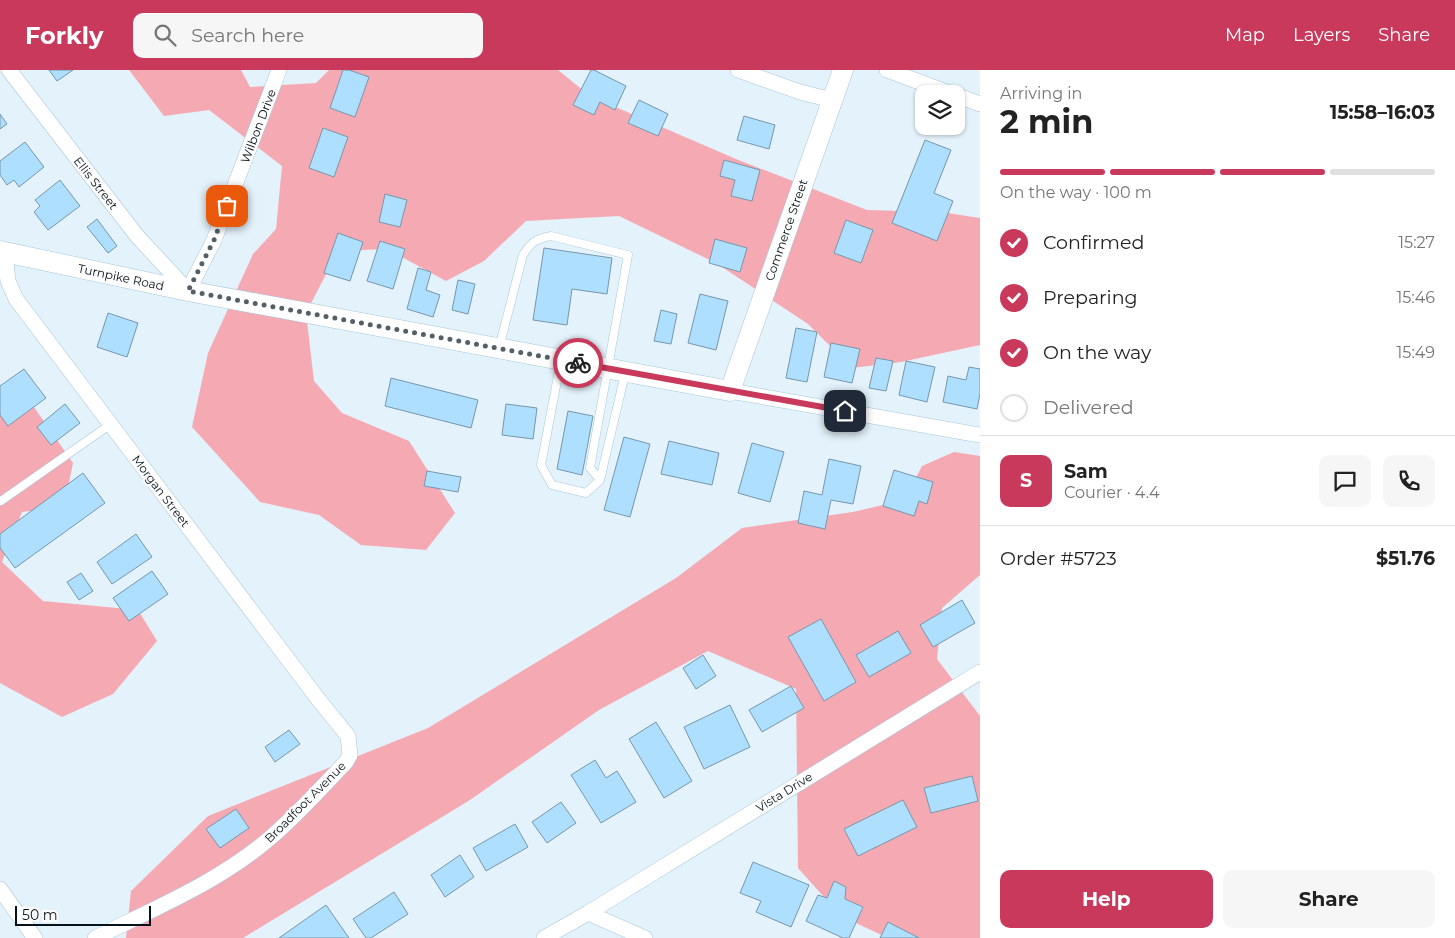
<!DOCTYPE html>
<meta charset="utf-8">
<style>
:root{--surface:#fff;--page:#f6f6f6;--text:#222;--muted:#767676;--line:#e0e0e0;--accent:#c9395b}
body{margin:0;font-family:Montserrat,sans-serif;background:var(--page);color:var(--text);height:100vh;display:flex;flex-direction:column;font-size:19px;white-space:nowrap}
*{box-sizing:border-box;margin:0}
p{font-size:16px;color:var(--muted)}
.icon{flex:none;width:28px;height:28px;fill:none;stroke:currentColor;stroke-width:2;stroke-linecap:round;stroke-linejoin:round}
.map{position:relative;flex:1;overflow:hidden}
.drawer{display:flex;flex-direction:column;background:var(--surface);width:475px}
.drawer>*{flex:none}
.tools{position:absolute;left:915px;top:15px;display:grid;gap:10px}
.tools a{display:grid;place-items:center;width:50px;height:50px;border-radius:10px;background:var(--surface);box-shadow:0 1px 4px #0004;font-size:25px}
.scale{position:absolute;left:15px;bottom:12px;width:136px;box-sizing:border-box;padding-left:5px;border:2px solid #061219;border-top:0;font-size:14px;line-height:18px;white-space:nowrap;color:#061219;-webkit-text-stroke:4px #fdfdfd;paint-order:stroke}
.pin{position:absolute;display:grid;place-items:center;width:42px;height:42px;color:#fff;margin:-21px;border-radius:10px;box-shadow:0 2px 8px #0006}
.courier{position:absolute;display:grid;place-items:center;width:50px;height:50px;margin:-25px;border:4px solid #c9395b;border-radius:50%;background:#fff;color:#222;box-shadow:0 1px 6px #0007}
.headline em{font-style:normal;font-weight:700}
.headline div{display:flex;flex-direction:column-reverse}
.headline{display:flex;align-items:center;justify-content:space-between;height:85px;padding:0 20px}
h1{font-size:32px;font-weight:700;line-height:38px}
.bar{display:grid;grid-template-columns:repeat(4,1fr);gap:8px 5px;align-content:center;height:60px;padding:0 20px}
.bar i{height:6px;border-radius:4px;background:var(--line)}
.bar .active{background:var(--accent)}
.bar p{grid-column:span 4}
.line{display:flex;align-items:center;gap:12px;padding:0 20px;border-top:1px solid var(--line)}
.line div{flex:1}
.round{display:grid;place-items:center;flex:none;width:52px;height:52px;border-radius:10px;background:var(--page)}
ol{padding:0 20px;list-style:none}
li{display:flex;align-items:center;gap:15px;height:55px}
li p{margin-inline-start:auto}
li .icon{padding:5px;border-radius:50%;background:var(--accent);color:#fff;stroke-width:4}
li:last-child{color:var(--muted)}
li i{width:28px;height:28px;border:2px solid var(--line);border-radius:50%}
.action{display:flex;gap:10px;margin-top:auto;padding:10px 20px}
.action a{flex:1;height:58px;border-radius:10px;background:var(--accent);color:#fff;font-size:20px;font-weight:700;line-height:58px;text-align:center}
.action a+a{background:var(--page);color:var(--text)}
header{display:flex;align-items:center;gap:30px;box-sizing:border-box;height:70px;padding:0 25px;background:var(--accent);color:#fff}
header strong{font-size:24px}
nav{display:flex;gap:28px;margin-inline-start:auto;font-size:18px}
.search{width:350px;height:45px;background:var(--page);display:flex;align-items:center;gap:12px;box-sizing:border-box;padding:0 18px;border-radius:10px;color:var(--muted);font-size:19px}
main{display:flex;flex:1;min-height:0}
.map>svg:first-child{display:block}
.forest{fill:#f5aab3}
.building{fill:#aedffe;stroke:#7697ab}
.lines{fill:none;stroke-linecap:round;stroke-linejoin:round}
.service-casing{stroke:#a4c6db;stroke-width:9}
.minor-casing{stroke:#a4c6db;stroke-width:16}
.tertiary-casing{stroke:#a4c6db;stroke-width:21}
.service{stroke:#fff;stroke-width:8}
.minor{stroke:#fff;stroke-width:15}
.tertiary{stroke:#fff;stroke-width:20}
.done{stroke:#546068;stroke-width:5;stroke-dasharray:0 9}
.route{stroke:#c9395b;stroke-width:6}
.labels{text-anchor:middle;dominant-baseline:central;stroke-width:4.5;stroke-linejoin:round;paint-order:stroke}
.street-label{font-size:12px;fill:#061219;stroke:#fdfdfd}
</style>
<header>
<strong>Forkly</strong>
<div class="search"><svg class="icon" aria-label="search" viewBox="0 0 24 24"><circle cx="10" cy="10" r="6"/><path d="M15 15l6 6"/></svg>Search here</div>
<nav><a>Map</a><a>Layers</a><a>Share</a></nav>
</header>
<main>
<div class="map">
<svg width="980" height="868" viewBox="0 0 980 868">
<rect width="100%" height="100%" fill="#e4f2fb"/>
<g class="forest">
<polygon points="129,0 241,0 250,17 316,13 329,0 558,0 590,26 736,89 867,140 941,142 980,148 980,275 901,292 852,298 808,254 716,193 619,146 526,151 484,191 446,211 387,179 338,181 306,243 314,311 342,343 409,371 455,443 426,480 361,475 319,445 260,432 192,357 208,283 253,184 276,159 282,96 209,40 164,46"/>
<polygon points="22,320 73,393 64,437 22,442 2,492 43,531 138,540 157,571 113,624 62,647 0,613 0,329"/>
<polygon points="954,382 980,386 980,505 942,538 937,589 980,646 980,868 888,868 841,846 798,798 796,619 708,581 599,640 470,730 243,868 126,868 131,821 208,746 428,658 676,508 742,458 853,442 904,430 922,396"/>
</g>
<g class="building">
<polygon points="49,0 73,0 57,11"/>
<polygon points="343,0 349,0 369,7 355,47 330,38"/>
<polygon points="591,0 594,0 626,16 615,40 600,32 594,45 573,35"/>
<polygon points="639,30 668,44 658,66 628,53"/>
<polygon points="0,44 7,54 0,59"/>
<polygon points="744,46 775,55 769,79 737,70"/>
<polygon points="323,58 348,67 334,107 309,98"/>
<polygon points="925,70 951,80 934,123 953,131 937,171 892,153"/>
<polygon points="25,72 44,97 19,117 14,110 7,115 0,105 0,91"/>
<polygon points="724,90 760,100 752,131 731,126 735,110 720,106"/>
<polygon points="60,110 80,136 48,160 34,142 40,136 35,130"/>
<polygon points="385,124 407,130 400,157 379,152"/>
<polygon points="97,149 117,176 108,183 87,157"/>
<polygon points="846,150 873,160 861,193 834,183"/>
<polygon points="338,163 363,172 350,211 324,203"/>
<polygon points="715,169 747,178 740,202 709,193"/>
<polygon points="380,171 405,179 393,219 367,211"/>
<polygon points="544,178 612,188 607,224 572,219 567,255 533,250"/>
<polygon points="418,198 431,202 426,220 440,225 433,247 407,239"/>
<polygon points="458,210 475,214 468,244 452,240"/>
<polygon points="700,224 728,231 716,280 688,273"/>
<polygon points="661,240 677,244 671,274 654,271"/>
<polygon points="108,243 138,253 127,287 97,277"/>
<polygon points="796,258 817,262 807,312 786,308"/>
<polygon points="831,273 860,279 852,313 824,307"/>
<polygon points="876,288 893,291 886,321 869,318"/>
<polygon points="906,291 935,297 927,332 899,325"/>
<polygon points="969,297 980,299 980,324 977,339 943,332 948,306 966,310"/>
<polygon points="24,299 46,328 8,356 0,345 0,316"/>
<polygon points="391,308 478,330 471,358 385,336"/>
<polygon points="65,334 80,353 51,375 37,357"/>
<polygon points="506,334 537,338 533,369 502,365"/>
<polygon points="568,341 593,346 582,405 557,399"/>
<polygon points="624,367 650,374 630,447 604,440"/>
<polygon points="669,371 719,383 712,415 661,404"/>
<polygon points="752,373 784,382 770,432 738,423"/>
<polygon points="829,389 861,396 853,434 831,430 825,459 798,453 804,421 822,425"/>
<polygon points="894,400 933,412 927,434 919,431 914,446 883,436"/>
<polygon points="427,401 461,407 458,422 424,416"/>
<polygon points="83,403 105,433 15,498 0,478 0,464"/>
<polygon points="136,464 152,487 112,514 97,492"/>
<polygon points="152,501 168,524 129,551 113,528"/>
<polygon points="81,503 93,521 79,530 67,512"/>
<polygon points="962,530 975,553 933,577 920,555"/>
<polygon points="821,549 856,612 824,631 788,567"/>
<polygon points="898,561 911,583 869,607 856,585"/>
<polygon points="703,585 716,606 696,619 683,598"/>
<polygon points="791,616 804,638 762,662 749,640"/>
<polygon points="730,635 750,677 704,699 684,657"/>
<polygon points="656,652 692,711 664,728 629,669"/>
<polygon points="289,660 300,674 275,692 265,677"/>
<polygon points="595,690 606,708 617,701 636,732 601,753 571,705"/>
<polygon points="972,706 978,731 931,743 924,718"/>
<polygon points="903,730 917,757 858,786 844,759"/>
<polygon points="561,732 576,753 547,773 532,752"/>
<polygon points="236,739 249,758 220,778 206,759"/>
<polygon points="515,754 528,777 486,801 473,778"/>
<polygon points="460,785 474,807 445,827 431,805"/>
<polygon points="753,792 809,815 791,857 756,842 761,831 740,823"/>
<polygon points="834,811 846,817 845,829 863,837 849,868 843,868 806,851 818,825 827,828"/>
<polygon points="394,822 408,844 371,868 366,868 353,849"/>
<polygon points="326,835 349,868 279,868"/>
<polygon points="888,852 919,868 880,868"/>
</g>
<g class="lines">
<g class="service-casing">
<g id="service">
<path d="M499 278 523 185C531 172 536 169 551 166L628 185 590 398 600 410"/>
<polyline points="561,290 541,395 552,415 586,423 600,410 625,304"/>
<polyline points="1,431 111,354"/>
</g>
</g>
<g class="minor-casing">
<g id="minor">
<polyline points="9,0 137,166 188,221 214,170 279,0"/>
<polyline points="738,0 800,22 832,30"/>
<polyline points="887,0 952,24"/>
<polyline points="956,25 980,34"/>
<path d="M5 183 8 211 16 229 318 629 348 666 350 685 346 692C321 718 297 745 270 768 219 812 155 838 95 868"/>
<polyline points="730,321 980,365"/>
<polyline points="0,819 35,868"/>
<polyline points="588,843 980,602"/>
<polyline points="544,868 588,843 645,868"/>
</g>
</g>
<g class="tertiary-casing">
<polyline id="tertiary" points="0,181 188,221 730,321 843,0"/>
</g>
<use href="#service" class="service"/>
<use href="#minor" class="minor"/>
<use href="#tertiary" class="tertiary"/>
</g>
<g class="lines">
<polyline class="done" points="227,136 214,170 188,221 578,293"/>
<polyline class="route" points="578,293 845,341"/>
</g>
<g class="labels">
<g class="street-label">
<text transform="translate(258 56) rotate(-69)">Wilbon Drive</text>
<text transform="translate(96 113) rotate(52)">Ellis Street</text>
<text transform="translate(786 160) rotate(-71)">Commerce Street</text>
<text transform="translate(121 207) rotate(12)">Turnpike Road</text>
<text transform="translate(161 421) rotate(53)">Morgan Street</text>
<text transform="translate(784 722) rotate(-32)">Vista Drive</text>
<text transform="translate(305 732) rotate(-45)">Broadfoot Avenue</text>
</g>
</g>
</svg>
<div class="tools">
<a><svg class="icon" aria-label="layers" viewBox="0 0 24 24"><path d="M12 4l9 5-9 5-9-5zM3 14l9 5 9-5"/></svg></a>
</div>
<div class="scale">50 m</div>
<div class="pin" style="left:227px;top:136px;background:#ea580c"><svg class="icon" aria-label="bag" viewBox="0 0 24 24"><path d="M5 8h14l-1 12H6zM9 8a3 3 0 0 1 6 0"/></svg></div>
<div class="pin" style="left:845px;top:341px;background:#1f2937"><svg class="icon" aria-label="home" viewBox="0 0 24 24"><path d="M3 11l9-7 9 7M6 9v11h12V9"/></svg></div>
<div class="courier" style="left:578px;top:293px"><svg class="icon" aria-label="bike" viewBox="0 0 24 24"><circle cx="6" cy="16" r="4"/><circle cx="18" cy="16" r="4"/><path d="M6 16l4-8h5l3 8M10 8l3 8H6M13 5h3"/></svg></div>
</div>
<section class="drawer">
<div class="headline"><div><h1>2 min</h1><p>Arriving in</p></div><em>15:58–16:03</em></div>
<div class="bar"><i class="active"></i><i class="active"></i><i class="active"></i><i></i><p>On the way · 100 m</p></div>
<ol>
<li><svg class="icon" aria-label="check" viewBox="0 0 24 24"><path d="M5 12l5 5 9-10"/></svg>Confirmed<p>15:27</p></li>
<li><svg class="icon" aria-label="check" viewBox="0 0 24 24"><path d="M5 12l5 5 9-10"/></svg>Preparing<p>15:46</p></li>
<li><svg class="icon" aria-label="check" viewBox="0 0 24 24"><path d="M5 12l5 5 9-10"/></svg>On the way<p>15:49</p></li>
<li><i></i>Delivered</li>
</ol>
<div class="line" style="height:90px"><b class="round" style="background:var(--accent);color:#fff">S</b><div><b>Sam</b><p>Courier · 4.4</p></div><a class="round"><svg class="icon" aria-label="chat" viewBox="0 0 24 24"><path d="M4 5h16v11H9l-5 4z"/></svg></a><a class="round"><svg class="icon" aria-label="phone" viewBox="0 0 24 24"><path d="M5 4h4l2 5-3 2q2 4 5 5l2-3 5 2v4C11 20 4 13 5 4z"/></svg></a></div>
<div class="line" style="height:65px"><div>Order #5723</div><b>$51.76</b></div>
<div class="action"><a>Help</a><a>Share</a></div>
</section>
</main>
